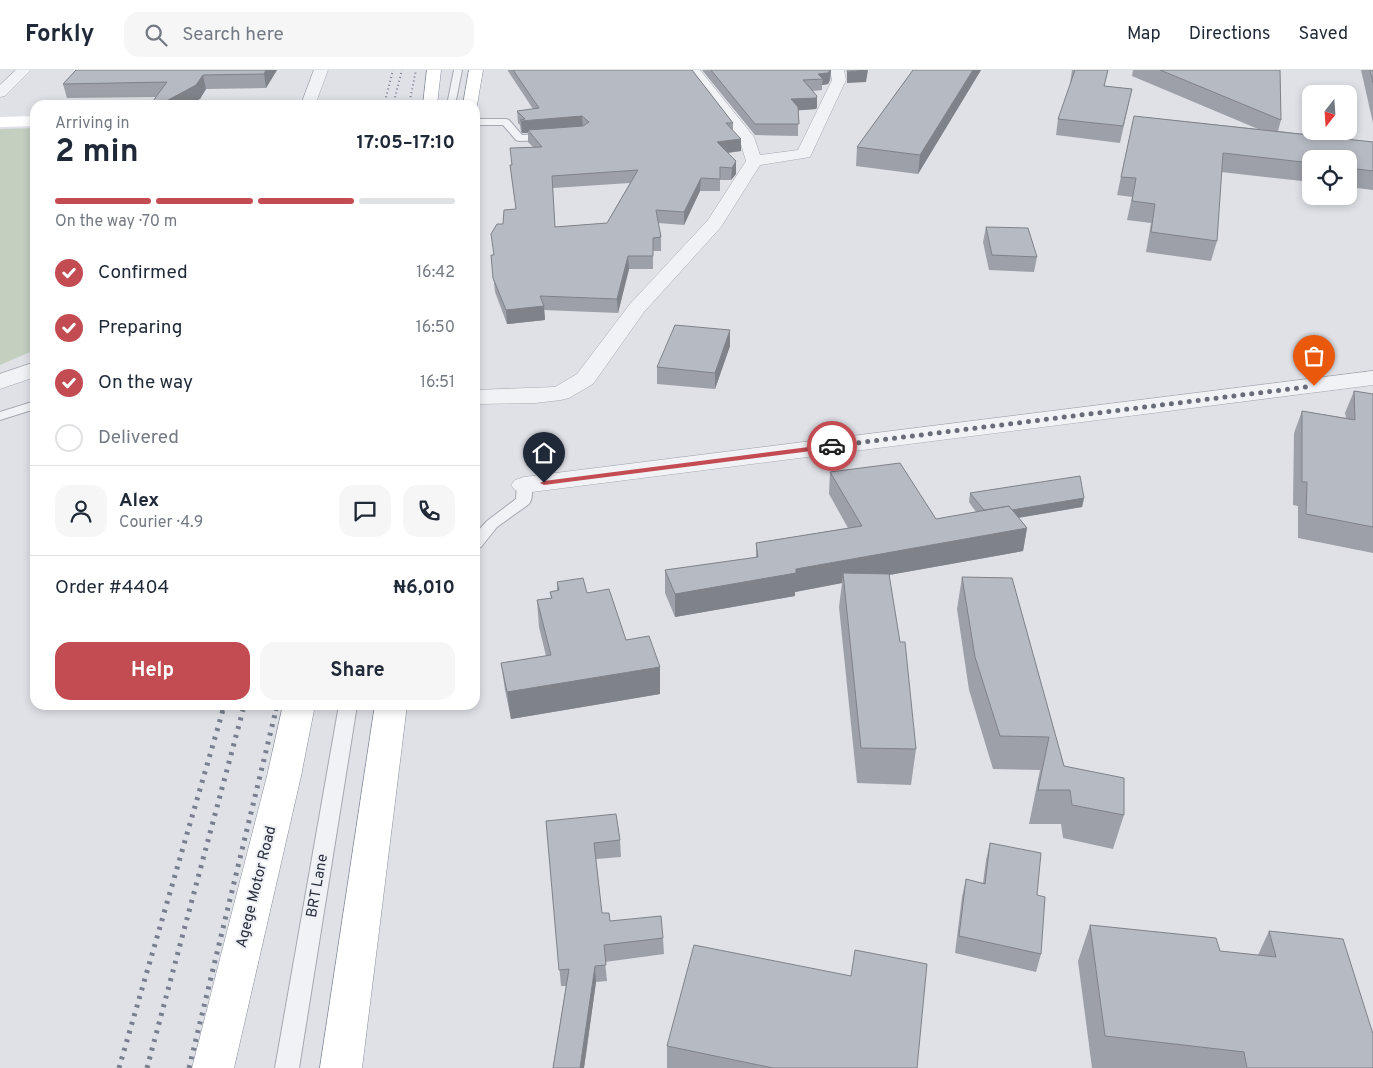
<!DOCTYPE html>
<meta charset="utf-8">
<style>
:root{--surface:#fff;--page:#f6f6f7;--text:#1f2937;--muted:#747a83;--line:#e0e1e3;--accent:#c34c53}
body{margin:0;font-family:Overpass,sans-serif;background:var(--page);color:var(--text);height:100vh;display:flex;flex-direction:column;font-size:19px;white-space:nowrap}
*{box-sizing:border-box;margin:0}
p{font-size:16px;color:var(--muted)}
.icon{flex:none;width:28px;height:28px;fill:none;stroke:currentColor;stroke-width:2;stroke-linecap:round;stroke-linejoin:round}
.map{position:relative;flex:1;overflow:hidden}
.sheet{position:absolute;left:30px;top:30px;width:450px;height:610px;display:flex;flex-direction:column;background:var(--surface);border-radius:15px;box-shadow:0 2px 8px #0003}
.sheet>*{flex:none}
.needle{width:32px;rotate:197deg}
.buttons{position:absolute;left:1302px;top:15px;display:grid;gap:10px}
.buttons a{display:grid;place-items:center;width:55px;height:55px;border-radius:10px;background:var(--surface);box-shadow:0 2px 8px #0003;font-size:25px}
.pin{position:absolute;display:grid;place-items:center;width:42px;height:42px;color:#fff;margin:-51px -21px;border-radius:50% 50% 50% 0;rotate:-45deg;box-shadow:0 0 5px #0007}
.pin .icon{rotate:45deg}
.courier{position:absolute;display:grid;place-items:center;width:50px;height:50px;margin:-25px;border:4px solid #c34c53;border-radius:50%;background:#fff;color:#222;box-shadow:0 1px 6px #0007}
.head em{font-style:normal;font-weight:700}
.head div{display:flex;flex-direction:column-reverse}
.head{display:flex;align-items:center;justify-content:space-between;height:85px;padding:0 25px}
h1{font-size:32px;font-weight:700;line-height:38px}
.bar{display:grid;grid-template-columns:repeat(4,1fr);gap:8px 5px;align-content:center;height:60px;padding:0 25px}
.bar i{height:6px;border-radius:4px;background:var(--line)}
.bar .active{background:var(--accent)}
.bar p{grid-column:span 4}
.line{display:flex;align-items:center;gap:12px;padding:0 25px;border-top:1px solid var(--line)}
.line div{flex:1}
.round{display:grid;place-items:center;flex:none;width:52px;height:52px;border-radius:15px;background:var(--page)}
ol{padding:0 25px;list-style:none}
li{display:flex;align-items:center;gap:15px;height:55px}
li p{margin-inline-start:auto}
li .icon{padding:5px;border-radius:50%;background:var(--accent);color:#fff;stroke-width:4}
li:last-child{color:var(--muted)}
li i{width:28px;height:28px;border:2px solid var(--line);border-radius:50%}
.cta{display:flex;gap:10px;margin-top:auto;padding:10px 25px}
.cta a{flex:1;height:58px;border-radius:15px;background:var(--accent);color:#fff;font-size:20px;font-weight:700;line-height:58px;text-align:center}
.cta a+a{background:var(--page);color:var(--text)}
header{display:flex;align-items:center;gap:30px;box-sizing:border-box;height:70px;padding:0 25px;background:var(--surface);border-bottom:1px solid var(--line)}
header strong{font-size:24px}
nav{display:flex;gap:28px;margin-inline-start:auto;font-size:18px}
.search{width:350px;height:45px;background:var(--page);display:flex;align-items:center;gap:12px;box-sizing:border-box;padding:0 18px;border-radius:15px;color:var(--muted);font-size:19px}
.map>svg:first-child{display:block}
.green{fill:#c3d0c0}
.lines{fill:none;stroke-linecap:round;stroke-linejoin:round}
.service-casing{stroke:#a5a8b1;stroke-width:2}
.minor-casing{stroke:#a5a8b1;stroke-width:1}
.tertiary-casing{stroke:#a5a8b1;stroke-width:1}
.trunk-casing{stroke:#878d9c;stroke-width:1}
.service{fill:#f1f2f5;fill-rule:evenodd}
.minor{fill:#f1f2f5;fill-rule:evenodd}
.tertiary{fill:#f1f2f5;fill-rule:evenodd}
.secondary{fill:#fff;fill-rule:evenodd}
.trunk{fill:#fff;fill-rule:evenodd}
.rail-far2{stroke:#797f8f;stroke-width:2;stroke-dasharray:1 3;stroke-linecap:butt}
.rail-far1{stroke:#797f8f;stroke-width:4;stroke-dasharray:2.5 5;stroke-linecap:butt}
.rail{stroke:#797f8f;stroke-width:5;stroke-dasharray:3 6;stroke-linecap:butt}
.wall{fill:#9da0a8;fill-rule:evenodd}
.shaded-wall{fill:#7f8288}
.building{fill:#b6bac3;stroke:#7f8288;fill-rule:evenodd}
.route{fill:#c34c53}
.done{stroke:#696d78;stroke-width:5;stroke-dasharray:0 9}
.labels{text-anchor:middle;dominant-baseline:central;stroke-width:4;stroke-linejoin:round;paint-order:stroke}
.near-street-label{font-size:15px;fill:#292e3d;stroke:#eef0f5}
</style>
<header>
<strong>Forkly</strong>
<div class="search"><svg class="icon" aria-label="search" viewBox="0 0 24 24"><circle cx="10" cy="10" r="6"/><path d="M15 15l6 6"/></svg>Search here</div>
<nav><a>Map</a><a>Directions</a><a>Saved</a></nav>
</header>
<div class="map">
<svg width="1373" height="998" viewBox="0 0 1373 998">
<rect width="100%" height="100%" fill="#dfe1e7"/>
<polygon class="green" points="35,58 35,280 0,295 0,59"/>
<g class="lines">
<g class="service-casing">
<g id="service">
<polygon points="454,0 462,0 455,35 447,35"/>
<polygon points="475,49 506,49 509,50 522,65 550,64 555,67 550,70 519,71 516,70 503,55 475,55"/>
<polygon points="35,331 35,339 0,350 0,342"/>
<path d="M524 411 529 412C533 417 533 429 529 434L497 457 481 477 475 479V464L487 451 516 429 517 415 519 412Z"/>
<polygon points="339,635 357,635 299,998 275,998"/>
</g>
</g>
<g class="minor-casing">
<g id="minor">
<polygon points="16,0 31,0 5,26 0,27 0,15"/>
<polygon points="686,0 700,0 754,67 760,85 798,80 832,10 830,0 844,0 846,10 810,87 760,95 721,157 644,242 593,314 569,328 561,330 535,333 475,334 475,320 555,317 577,304 630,234 708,150 746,91 740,71"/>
<polygon points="35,292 35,307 0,319 0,304"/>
</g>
</g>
<g class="tertiary-casing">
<g id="tertiary">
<polygon points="314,0 328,0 315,35 301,35"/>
<polygon points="1373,301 1373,315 524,423 515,420 511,415 515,410 524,407"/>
</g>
</g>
<g class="trunk-casing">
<g id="trunk">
<polygon points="427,0 441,0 437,35 423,35"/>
<polygon points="469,0 483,0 477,35 475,38 475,35 463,35"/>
<polygon points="283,635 315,635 301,706 234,998 192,998 267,706"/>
<polygon points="375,635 407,635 362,998 320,998"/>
</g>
</g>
<use href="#service" class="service"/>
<use href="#minor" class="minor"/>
<use href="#tertiary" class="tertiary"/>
<polygon class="secondary" points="35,46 35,56 0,57 0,47"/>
<use href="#trunk" class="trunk"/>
<g class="rail-far2">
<polyline points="384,35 393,0"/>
<polyline points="393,35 402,0"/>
<polyline points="409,35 416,0"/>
</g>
<g class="rail-far1">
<polyline points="222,641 224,635"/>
<polyline points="242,641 244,635"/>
<polyline points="276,641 277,635"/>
</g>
<g class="rail">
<polyline points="119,998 223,640"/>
<polyline points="147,998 243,640"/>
<polyline points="189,998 276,640"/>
</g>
</g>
<g class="wall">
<polygon points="76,0 277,0 266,18 206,19 200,29 156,27 67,28 63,14"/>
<path d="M508 0H692L733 53V60L741 81 728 83 736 104 731 110H720V121H700L684 155 658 153 661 167V181H653V199H629L618 243 544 240 545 250 507 254 495 222 491 185H494L503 154 516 139 510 95H512L533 77 528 72V63H522L521 62 520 55 518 53 517 41 533 39 508 1ZM630 113 607 153 555 157 553 118Z"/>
<polygon points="702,0 831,0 830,10 828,14 822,15 822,20 813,21 817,37 816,39 798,40 798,66 755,65"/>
<polygon points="913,0 981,0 918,104 856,96 857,77"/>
<polygon points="1072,0 1108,0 1104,16 1132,19 1120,73 1056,65 1058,49 1071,14 1070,14"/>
<polygon points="1133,0 1280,0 1281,50 1278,61 1373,72 1373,120 1349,117 1349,89 1311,89 1311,112 1221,102 1217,171 1211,191 1146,182 1151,153 1127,150 1132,127 1117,125 1134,46 1258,59 1132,6"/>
<polygon points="1361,0 1373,0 1373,53"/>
<polygon points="986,157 1037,187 1034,202 989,200 983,172"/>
<polygon points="730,276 715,319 657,314 657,297"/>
<polygon points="1354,321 1373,324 1373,483 1298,468 1298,436 1293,435 1294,363 1302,341 1346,348 1345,343"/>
<polygon points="830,402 936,449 976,442 969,432 970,423 1084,428 1082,437 1019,448 1027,458 1023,481 889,505 916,679 911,715 857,713 839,537 842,513 795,522 795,526 675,547 665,523 665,500 756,488 756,473 848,458 829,424"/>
<polygon points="962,507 1012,508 1064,696 1124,745 1113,779 1063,768 1061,754 1029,754 1040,700 993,699 969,620 957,539"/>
<polygon points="557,512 587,523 626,570 660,597 660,624 511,649 505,620 501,593 546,586 539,557 537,530 551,528 550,522 557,521"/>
<polygon points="546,751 620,770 621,787 596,789 602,843 610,851 663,868 664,884 605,892 607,911 596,912 584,998 553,998 566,916 561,916"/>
<polygon points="990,773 1037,825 1041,884 1036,902 955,883 962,827 966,809 983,813 986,790"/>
<polygon points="1090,855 1220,881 1258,885 1269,861 1373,998 1092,998 1078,891"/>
<polygon points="667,976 917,998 667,998"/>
</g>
<g class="shaded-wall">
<polygon points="266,0 277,0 266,18 264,4"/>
<polygon points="831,0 830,10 828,14 822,15 823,9 818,4"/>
<polygon points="868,0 866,12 847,13 847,2"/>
<polygon points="973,0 981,0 918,104 920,85"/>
<polygon points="203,5 206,19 200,29 189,35 159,35"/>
<polygon points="817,26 817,37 816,39 791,41 791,29"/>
<polygon points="582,46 583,58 528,60 528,63 522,63 521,51"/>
<polygon points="741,69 741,81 717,84 717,72"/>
<polygon points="736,91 736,104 731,110 732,98"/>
<polygon points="701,108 700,121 684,155 684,142"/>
<polygon points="628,186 629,199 618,243 617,229"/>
<polygon points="544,236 545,250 507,254 506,240"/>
<polygon points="730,260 730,276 715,319 715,303"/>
<polygon points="1084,428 1082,437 985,453 987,444"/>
<polygon points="1027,458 1023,481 844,513 843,503 842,513 795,522 795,526 675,547 675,524 796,499"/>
<polygon points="660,597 660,624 511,649 507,622"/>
<polygon points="595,896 596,912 584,998 580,998"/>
</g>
<g class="building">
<polygon points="76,0 266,0 264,4 203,5 196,15 159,35 150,35 167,12 63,14"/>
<path d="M513 0H692L733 53H726L741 69 717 72 736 91 732 98 720 97V109L701 108 684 142 656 140 661 167 653 168V186H628L617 229 540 226 544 236 506 240 493 208 491 185H494L491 164 497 154H503L504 140 516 139 510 95H512L510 78 542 77 528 60 583 56 589 52 582 46 521 51 520 50 525 49 517 41 539 38ZM638 100 607 153 555 157 552 106Z"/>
<polygon points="711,0 830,0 828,3 818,4 823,9 803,10 817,26 816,28 791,29 798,37 799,54 755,54"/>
<polygon points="848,0 867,0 847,2"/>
<polygon points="913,0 973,0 920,85 857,77"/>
<polygon points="1075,0 1108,0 1104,16 1132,19 1123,56 1058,49"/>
<polygon points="1160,0 1280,0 1281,50"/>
<polygon points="1370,0 1373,0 1373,13"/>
<polygon points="1134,46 1373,72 1373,101 1349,98 1349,89 1311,89 1311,93 1223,83 1217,171 1151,162 1155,134 1132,131 1136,108 1121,107"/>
<polygon points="986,157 1028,158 1037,187 992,185"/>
<polygon points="675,255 730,260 715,303 657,297"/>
<polygon points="1354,321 1373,324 1373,457 1306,444 1307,412 1302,412 1302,341 1355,350"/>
<polygon points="900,393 936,449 1009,436 1027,458 796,499 796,503 675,524 665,500 758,487 756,473 862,456 830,402"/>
<polygon points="1080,406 1084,428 1012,440 1009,436 984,440 970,423"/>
<polygon points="843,503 889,504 900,572 905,572 916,679 861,678"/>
<polygon points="962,507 1012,508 1064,696 1124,708 1124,745 1072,735 1070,720 1038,720 1049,667 1000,666 975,587"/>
<polygon points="583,508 587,523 609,519 626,570 649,566 660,597 507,622 501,593 551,585 537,530 552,528 550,522 559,520 557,512"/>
<polygon points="616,744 620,770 594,773 602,843 609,843 610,851 661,846 663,868 604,875 606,895 595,896 580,998 553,998 569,899 559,900 546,751"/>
<polygon points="990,773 1041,783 1037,825 1045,827 1041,884 959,866 966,809 985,814"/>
<polygon points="1090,855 1216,868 1220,881 1276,887 1269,861 1343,869 1373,964 1373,998 1247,998 1244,982 1105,966"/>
<polygon points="694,875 851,906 855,880 927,894 917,998 773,998 667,976"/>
</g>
<polygon class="route" points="832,374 836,376 835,378 544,415 540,413 544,411"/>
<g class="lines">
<polyline class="done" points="832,376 1314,316"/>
</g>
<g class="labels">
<g class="near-street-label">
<text transform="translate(318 816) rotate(-80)">BRT Lane</text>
<text transform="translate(257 817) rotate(-76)">Agege Motor Road</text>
</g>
</g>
</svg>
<div class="buttons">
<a><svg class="needle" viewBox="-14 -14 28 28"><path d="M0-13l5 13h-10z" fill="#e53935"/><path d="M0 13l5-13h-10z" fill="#747a83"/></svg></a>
<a><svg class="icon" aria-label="locate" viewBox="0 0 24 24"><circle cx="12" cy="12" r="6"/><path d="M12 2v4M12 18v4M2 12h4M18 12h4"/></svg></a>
</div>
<div class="pin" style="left:1314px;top:316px;background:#ea580c"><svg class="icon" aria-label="bag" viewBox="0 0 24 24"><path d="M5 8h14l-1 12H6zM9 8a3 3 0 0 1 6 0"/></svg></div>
<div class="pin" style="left:544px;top:413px;background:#1f2937"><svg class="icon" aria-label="home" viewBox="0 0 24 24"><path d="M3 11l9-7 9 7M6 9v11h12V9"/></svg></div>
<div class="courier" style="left:832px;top:376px"><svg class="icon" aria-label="car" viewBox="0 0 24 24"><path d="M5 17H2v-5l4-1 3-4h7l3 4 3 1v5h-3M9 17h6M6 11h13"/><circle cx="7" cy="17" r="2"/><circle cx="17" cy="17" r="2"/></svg></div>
<section class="sheet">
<div class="head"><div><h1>2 min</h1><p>Arriving in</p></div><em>17:05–17:10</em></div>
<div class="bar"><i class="active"></i><i class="active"></i><i class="active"></i><i></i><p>On the way · 70 m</p></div>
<ol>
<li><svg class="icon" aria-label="check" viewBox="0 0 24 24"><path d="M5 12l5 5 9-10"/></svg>Confirmed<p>16:42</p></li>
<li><svg class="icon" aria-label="check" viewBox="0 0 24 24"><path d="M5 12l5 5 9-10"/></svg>Preparing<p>16:50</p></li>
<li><svg class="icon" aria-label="check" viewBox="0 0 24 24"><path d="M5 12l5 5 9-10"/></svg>On the way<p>16:51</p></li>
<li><i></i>Delivered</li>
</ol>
<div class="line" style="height:90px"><a class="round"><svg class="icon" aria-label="person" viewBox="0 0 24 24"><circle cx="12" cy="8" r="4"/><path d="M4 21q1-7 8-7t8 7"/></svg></a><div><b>Alex</b><p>Courier · 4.9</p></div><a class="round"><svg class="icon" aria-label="chat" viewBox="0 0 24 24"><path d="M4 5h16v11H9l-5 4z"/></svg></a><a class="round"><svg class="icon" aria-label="phone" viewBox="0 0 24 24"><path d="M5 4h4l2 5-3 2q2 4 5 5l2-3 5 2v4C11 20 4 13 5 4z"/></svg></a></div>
<div class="line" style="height:65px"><div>Order #4404</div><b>₦6,010</b></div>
<div class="cta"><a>Help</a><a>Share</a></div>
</section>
</div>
